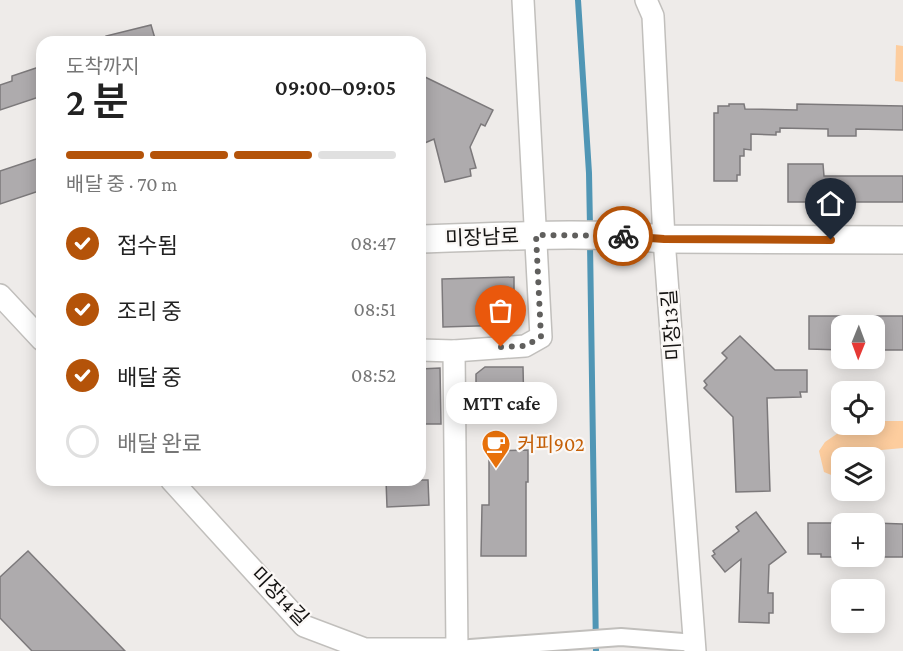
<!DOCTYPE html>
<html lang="ko">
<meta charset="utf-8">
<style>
:root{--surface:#fff;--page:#f2f2f2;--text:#222;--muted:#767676;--line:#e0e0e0;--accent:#b45309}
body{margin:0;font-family:"Crimson Pro","Noto Sans KR",serif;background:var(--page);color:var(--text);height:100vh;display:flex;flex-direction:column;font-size:22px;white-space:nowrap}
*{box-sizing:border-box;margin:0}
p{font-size:20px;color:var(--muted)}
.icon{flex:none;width:33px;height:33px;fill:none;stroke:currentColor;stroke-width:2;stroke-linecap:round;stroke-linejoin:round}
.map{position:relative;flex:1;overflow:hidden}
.drawer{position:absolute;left:36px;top:36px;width:390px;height:450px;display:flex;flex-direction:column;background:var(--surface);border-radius:18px;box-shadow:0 3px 15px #0003}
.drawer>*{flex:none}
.needle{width:39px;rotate:181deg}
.fabs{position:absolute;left:831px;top:315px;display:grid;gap:12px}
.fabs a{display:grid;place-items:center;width:54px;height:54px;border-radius:12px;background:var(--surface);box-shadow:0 3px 15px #0003;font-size:30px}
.pin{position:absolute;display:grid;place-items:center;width:51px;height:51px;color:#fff;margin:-62px -26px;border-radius:50% 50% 50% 0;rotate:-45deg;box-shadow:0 0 6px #0007}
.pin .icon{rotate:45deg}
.courier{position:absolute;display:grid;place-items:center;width:60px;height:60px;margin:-30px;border:4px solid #b45309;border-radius:50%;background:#fff;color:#222;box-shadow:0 2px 8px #0007}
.bubble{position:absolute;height:42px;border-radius:18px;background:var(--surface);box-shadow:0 3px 15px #0003;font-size:20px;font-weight:600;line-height:42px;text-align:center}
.summary em{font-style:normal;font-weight:600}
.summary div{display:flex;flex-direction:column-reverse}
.summary{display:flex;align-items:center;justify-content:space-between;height:102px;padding:0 30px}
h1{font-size:39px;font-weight:600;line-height:45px}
.bar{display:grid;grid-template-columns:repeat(4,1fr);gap:9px 6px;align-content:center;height:72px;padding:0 30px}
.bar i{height:8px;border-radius:4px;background:var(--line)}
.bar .active{background:var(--accent)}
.bar p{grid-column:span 4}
ol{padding:0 30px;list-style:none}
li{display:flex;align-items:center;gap:18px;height:66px}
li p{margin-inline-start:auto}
li .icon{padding:6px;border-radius:50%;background:var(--accent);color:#fff;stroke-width:4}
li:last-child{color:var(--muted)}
li i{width:33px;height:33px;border:3px solid var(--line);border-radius:50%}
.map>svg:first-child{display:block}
.green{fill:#fdcd9e}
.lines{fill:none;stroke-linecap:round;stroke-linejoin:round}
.stream{stroke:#5096b5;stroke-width:6}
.building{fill:#aeabad;stroke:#7c797b;stroke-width:1.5}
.pedestrian-casing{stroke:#c1bfbc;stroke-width:20}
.minor-casing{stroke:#c1bfbc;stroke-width:24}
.tertiary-casing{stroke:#c1bfbc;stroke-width:30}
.pedestrian{stroke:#fff;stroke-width:16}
.minor{stroke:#fff;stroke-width:21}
.tertiary{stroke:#fff;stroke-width:27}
.done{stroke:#605f5d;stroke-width:6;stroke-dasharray:0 10.8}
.route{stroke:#b45309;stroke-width:8}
.labels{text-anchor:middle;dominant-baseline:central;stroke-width:4.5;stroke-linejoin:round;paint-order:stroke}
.street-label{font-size:20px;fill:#141312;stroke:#fbf8f6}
.food-label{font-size:20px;fill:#c56008;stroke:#fbf8f6;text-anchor:start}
</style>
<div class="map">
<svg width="903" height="651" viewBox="0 0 903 651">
<rect width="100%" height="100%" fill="#eeebe9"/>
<g class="green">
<polygon points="896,45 903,46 903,82 895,81"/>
<polygon points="875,421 903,421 903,448 860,452 858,457 842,458 841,475 836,477 824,472 819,451 825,442 850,425 874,424"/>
</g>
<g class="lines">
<g class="stream">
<polyline points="578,0 589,173 590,227"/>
<polyline points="590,243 596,651"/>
</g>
</g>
<g class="building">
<polygon points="151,25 156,42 107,42 106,36"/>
<polygon points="39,67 42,76 42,96 0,110 0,85 12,81 12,76"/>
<polygon points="425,77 493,110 485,126 481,124 470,147 476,168 470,169 471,176 445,182 434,139 420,145 420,88"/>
<polygon points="729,104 744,104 745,109 797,110 797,104 903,106 903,130 856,129 856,136 828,136 828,129 780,128 780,132 776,132 776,135 751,134 751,150 744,149 744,156 740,156 740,175 737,175 737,181 714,181 714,113 718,113 718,106 729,106"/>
<polygon points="42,157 42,190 0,204 0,171"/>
<polygon points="788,164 823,164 824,176 903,176 903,202 788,202"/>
<polygon points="514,277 514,325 443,327 442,279"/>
<polygon points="809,316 842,316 842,350 809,349"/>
<rect x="874" y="316" width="29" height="34"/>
<polygon points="740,336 775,370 807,370 807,392 800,392 801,397 767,398 770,491 736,492 733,417 704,388 707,385 704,381 727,358 722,353"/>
<polygon points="485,367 523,367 524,411 476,411 476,374"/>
<polygon points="440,368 441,424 420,424 420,369"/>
<polygon points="528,450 528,482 526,482 526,556 481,556 482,505 489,505 489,451"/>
<polygon points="386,480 428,480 429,505 387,507"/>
<polygon points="756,512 786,552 769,565 768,593 773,593 773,613 769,613 769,623 739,622 741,559 725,572 712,556 715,554 713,551 739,531 736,527"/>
<polygon points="808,523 842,523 842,557 821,557 821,554 808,554"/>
<polygon points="874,523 903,524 903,557 874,557"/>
<polygon points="28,551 125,651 32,651 0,618 0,577"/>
</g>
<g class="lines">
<g class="pedestrian-casing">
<polyline id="pedestrian" points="457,649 621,637 695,643"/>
</g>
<g class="minor-casing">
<g id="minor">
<polyline points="646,0 653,16 664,239 695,651"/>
<polyline points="0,295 42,340"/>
<polyline points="420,350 454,351 525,346 541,337 523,0"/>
<polyline points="171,480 304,626 365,649 457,649 454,351"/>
</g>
</g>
<g class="tertiary-casing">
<path id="tertiary" d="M420 239C501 237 583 231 664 239L903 240"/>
</g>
<use href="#pedestrian" class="pedestrian"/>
<use href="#minor" class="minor"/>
<use href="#tertiary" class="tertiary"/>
</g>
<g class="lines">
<polyline class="done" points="501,347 525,346 541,337 536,235 623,236"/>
<polyline class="route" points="623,236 664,239 831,240"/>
</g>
<defs>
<g id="cafe-pin" transform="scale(1.5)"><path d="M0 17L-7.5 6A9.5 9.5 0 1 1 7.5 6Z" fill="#e8710a" stroke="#fbf8f6"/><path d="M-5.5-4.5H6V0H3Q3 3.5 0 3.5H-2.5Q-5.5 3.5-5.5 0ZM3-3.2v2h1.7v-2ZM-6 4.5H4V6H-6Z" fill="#fff"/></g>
</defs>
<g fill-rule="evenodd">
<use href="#cafe-pin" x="496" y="444"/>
</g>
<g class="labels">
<g class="street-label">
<text transform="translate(482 237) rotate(-2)">미장남로</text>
<text transform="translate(671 325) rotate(-94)">미장13길</text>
<text transform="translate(280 596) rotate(46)">미장14길</text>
</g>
<g class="food-label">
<text x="517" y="444">커피902</text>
</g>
</g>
</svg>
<div class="fabs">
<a><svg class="needle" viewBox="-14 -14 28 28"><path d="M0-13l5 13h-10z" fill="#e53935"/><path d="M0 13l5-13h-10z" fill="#767676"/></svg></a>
<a><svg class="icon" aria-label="locate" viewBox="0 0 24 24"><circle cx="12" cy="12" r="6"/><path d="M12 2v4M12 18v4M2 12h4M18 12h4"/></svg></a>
<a><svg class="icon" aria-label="layers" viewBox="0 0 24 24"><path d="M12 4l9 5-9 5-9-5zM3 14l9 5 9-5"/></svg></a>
<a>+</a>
<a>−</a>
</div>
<div class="pin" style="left:501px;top:347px;background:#ea580c"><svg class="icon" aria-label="bag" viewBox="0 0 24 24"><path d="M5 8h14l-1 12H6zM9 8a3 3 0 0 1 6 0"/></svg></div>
<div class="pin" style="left:831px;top:240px;background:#1f2937"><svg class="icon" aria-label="home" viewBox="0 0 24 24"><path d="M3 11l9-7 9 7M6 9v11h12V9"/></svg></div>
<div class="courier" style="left:623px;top:236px"><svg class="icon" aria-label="bike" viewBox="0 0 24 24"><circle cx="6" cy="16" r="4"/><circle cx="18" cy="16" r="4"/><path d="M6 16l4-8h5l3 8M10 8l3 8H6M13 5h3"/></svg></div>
<div class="bubble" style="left:446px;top:382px;width:111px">MTT cafe</div>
<section class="drawer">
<div class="summary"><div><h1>2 분</h1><p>도착까지</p></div><em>09:00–09:05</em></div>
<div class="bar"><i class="active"></i><i class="active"></i><i class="active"></i><i></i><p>배달 중 · 70 m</p></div>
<ol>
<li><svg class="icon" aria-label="check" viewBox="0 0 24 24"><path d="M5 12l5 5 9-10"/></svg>접수됨<p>08:47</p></li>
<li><svg class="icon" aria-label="check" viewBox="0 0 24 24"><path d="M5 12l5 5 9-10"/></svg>조리 중<p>08:51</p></li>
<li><svg class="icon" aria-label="check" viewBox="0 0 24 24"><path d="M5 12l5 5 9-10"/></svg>배달 중<p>08:52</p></li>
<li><i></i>배달 완료</li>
</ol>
</section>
</div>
